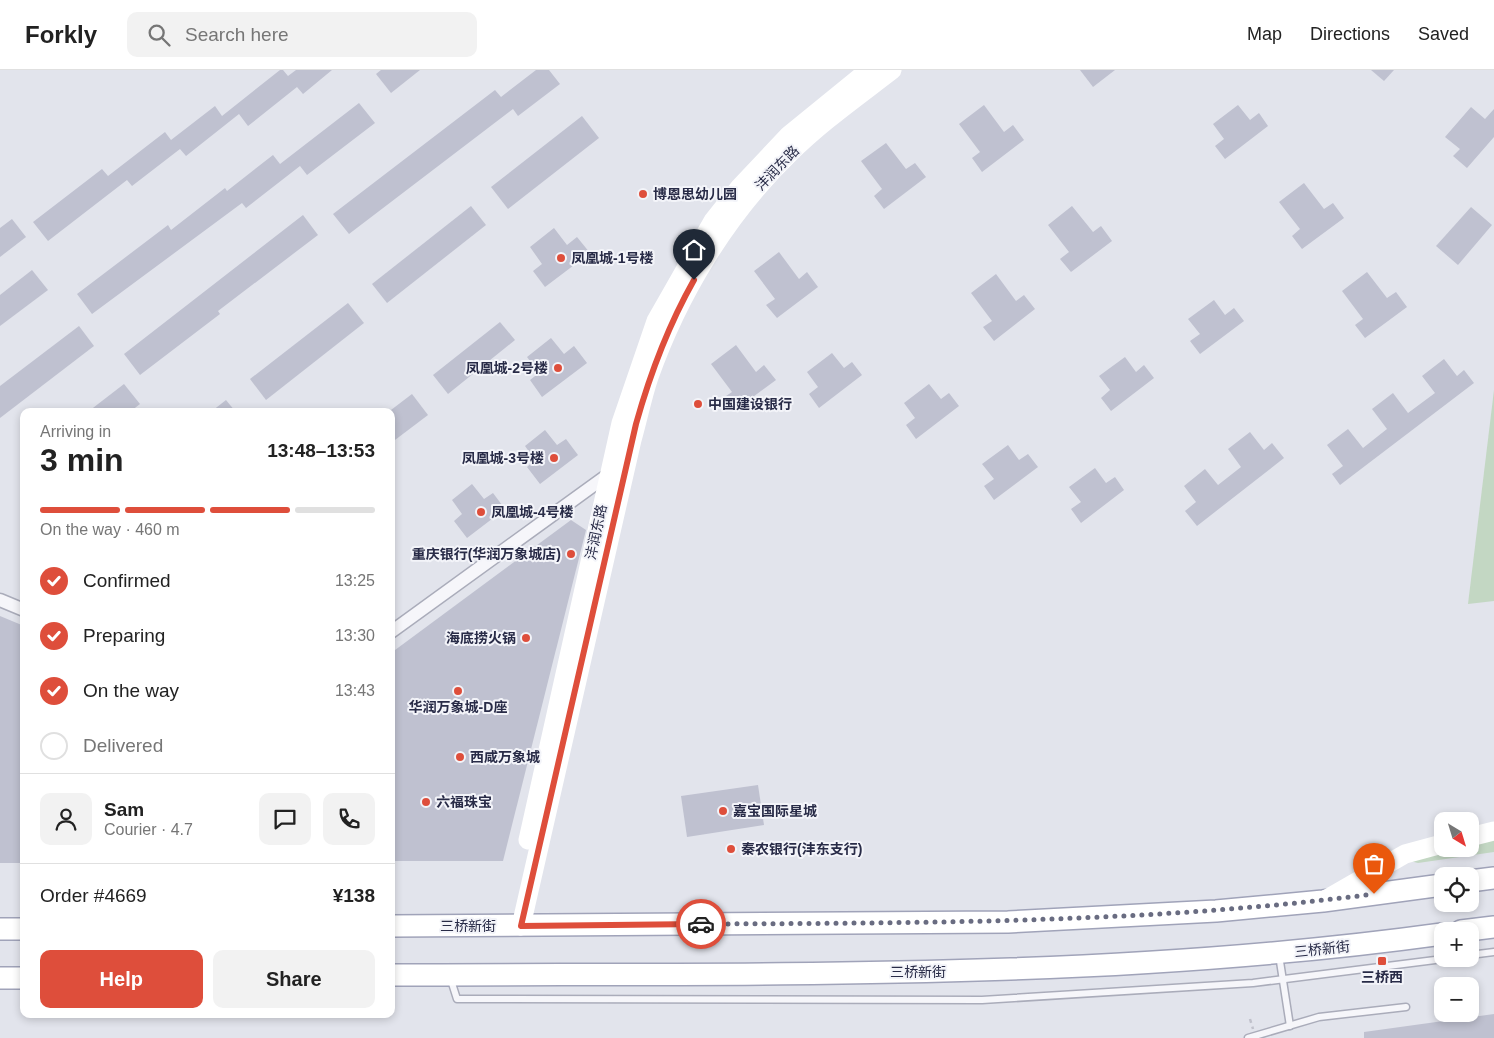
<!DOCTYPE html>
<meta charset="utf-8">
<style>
:root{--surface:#fff;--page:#f2f2f2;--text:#222;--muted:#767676;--line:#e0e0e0;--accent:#de4e3b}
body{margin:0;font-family:Helvetica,"Noto Sans SC",sans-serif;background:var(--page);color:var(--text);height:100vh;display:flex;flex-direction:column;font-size:19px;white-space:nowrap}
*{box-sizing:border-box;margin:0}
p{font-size:16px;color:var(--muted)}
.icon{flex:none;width:28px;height:28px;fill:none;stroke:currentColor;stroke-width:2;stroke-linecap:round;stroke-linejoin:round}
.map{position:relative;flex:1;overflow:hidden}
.panel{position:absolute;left:20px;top:338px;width:375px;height:610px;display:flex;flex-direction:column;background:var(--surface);border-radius:10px;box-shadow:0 2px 8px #0003}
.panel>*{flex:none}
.needle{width:32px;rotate:142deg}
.buttons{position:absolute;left:1434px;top:742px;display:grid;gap:10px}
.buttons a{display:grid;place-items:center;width:45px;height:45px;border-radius:10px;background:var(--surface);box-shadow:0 2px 8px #0003;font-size:25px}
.pin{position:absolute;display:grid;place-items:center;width:42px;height:42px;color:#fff;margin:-51px -21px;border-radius:50% 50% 50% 0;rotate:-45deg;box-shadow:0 0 5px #0007}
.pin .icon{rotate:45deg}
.courier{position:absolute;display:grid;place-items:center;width:50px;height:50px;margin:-25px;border:4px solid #de4e3b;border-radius:50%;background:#fff;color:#222;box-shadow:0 1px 6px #0007}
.overview em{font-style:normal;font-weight:700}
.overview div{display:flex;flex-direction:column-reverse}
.overview{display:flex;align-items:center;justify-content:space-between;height:85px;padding:0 20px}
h1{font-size:32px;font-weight:700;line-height:38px}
.bar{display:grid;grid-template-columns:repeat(4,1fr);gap:8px 5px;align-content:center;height:60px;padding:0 20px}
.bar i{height:6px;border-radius:4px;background:var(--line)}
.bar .active{background:var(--accent)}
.bar p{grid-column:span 4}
.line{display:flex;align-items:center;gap:12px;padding:0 20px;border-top:1px solid var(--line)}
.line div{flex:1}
.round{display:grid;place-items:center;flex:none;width:52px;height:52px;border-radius:10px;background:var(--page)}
ol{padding:0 20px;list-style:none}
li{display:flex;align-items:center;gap:15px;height:55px}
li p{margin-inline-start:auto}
li .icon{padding:5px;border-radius:50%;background:var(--accent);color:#fff;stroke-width:4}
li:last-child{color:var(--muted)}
li i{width:28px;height:28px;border:2px solid var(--line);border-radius:50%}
.button{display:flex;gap:10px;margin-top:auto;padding:10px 20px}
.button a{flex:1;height:58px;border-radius:10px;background:var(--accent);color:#fff;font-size:20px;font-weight:700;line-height:58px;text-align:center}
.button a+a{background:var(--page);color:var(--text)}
header{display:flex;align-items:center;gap:30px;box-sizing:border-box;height:70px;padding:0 25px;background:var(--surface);border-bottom:1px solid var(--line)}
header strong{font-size:24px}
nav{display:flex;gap:28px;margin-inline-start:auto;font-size:18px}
.search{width:350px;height:45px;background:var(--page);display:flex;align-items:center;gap:12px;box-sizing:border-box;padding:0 18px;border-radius:10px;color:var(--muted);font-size:19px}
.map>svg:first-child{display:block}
.green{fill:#c3d7c3}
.building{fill:#bfc1d0}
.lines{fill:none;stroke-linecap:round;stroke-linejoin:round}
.lane-casing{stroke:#aaacba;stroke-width:9}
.street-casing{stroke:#aaacba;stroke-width:15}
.primary-casing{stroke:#a0a3b9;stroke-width:24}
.path{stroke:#c0c1cb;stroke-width:2.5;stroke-dasharray:4 4;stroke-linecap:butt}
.lane{stroke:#f6f6fa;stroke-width:6}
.street{stroke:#f6f6fa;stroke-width:12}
.secondary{stroke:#fff;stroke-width:19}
.primary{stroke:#fff;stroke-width:21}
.done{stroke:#696c81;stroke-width:5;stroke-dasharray:0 9}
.route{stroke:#de4e3b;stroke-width:6}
.poi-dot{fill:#de4e3b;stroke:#f3f4f9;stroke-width:2}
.labels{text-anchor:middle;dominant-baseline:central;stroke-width:4;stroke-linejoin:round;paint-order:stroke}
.street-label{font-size:14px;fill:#282b47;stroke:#f3f4f9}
.poi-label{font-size:14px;font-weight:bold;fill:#282b47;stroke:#f3f4f9;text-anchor:start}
</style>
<header>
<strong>Forkly</strong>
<div class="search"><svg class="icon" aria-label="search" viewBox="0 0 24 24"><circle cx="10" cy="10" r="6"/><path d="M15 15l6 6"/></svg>Search here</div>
<nav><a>Map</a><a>Directions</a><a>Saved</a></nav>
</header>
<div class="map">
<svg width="1494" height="968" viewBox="0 0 1494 968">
<rect width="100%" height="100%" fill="#e2e4ec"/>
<g class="green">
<polygon points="1494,320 1494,531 1468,534"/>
<polygon points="1494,767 1494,782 1418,793 1410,791 1444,779 1470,779 1470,772"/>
</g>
<g class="building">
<polygon points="280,0 283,0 288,6 296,0 332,0 303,24 297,17 248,56 239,44 186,86 180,79 132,116 127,110 48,171 33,152 102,99 108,106 165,62 171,70 215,36 222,46"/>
<polygon points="381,0 420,0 391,23 376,4"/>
<polygon points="536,0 549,0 560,14 518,46 513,39 349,164 333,144 495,20 501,27"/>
<polygon points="1080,0 1115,0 1093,17"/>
<polygon points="1371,0 1394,0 1384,11"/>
<polygon points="359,33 375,53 307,105 300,96 246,138 242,133 92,244 77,224 168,155 171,160 225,118 227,121 273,85 280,94"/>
<polygon points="984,35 1004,62 1013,55 1024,70 982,102 972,88 980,82 959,54"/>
<polygon points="1238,35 1250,50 1259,43 1268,56 1225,89 1215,76 1224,69 1213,54"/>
<polygon points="1471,37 1485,49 1494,39 1494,67 1467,98 1453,86 1460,79 1445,67"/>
<polygon points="582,46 599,68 508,139 491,117"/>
<polygon points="886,73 906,99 915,93 926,107 884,139 874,126 882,119 861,91"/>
<polygon points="1304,113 1324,139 1333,133 1344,148 1302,179 1292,166 1300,159 1279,132"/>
<polygon points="471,136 486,155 387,233 372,214"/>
<polygon points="1072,136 1093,162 1101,156 1112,171 1071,202 1060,189 1069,182 1048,155"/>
<polygon points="1471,137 1492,155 1458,195 1436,176"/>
<polygon points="303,145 318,165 218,241 220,244 140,305 124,284"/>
<polygon points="12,149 26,167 0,187 0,158"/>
<polygon points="554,158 567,175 577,167 590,183 545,217 533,201 542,194 530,177"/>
<polygon points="779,182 799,209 807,202 818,217 777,248 766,235 775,229 754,201"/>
<polygon points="32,200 48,220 0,256 0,225"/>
<polygon points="1367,202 1387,228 1396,222 1407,237 1365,268 1355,255 1363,249 1342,221"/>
<polygon points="996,204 1016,231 1024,225 1035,239 994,271 983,257 992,251 971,223"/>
<polygon points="1214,230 1225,245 1234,238 1244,251 1200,284 1190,271 1200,264 1188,249"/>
<polygon points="348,233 364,253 266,330 250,309"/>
<polygon points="500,252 515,270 448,324 433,305"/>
<polygon points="79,256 94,276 0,348 0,316"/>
<polygon points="551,268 564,284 574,276 587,293 542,327 530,310 539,303 527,287"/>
<polygon points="736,275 756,302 764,295 776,310 734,341 723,328 732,322 711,294"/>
<polygon points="832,283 844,298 852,292 862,305 819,338 809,324 818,317 807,302"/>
<polygon points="1125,287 1136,302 1144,295 1154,308 1111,341 1101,328 1110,320 1099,306"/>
<polygon points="1444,289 1457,306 1464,300 1474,313 1340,415 1332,404 1343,396 1327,375 1348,359 1363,378 1387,359 1372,339 1393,323 1408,343 1435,323 1422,306"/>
<polygon points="124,314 140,334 131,341 89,341"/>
<polygon points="929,314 941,329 949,323 959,336 916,369 906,355 915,348 904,333"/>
<polygon points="412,324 428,345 391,373 391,340"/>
<polygon points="226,330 235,341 212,341"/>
<polygon points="545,360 557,375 566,369 578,385 540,414 527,397 535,390 525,376"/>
<polygon points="1250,362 1264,380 1272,373 1284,388 1197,456 1185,441 1196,432 1184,416 1205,399 1218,415 1241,397 1228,379"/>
<polygon points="1008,375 1019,390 1028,384 1038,397 994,430 984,416 994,409 982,394"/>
<polygon points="1095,398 1106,413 1115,407 1124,420 1081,453 1071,439 1081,432 1069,417"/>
<polygon points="472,414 484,429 493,423 505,439 467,468 454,451 462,444 452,430"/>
<polygon points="571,450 586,460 503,791 391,791 391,583"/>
<polygon points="0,546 24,556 24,793 0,793"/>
<polygon points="758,715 764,755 687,767 681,726"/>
<polygon points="1494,944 1494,968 1364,968 1364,962"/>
</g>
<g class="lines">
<g class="lane-casing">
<g id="lane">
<polyline points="1279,885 1290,956"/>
<polyline points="1470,885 1494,882"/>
<polyline points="450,907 457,929 982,930 1253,913 1443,889"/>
<polyline points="1248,968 1319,947 1406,937"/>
</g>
</g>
<g class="street-casing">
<g id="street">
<polyline points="0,530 24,540"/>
<polyline points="391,562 609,404"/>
</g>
</g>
<g class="primary-casing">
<g id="primary">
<polyline points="1470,811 1494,808"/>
<polyline points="391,856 1008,852 1216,841 1323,831 1442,815"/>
<polyline points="0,859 24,859"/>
<polyline points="1461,861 1494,857"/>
<path d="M391 905C742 903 1094 912 1442 864"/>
<polyline points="0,908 24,908"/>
</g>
</g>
<polyline class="path" points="1250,949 1253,959"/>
<use href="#lane" class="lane"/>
<use href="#street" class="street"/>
<g class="secondary">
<polyline points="1470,767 1494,761"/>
<polyline points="528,770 621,353 656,251 713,151 740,117 789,65 869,0"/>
<polyline points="1325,830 1405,784 1442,774"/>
<path d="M521 856 632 370C638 349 642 328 649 307 678 225 726 145 789 84 820 53 857 27 892 0"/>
</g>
<use href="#primary" class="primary"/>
</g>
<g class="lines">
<path class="done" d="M701 854C926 853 1151 853 1374 824"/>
<path class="route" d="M694 210C668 256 650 304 636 354L521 856 701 854"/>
</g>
<g class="poi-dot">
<circle cx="643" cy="124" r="5"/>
<circle cx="561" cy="188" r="5"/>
<circle cx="558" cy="298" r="5"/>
<circle cx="698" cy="334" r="5"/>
<circle cx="554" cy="388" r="5"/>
<circle cx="481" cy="442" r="5"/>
<circle cx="571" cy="484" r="5"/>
<circle cx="526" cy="568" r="5"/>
<circle cx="458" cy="621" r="5"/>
<circle cx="460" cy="687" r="5"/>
<circle cx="426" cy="732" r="5"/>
<circle cx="723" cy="741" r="5"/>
<circle cx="731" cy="779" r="5"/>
<rect x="1377" y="886" width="10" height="10" rx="2.5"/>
</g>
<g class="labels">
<g class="street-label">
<text transform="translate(777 98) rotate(-46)">沣润东路</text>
<text transform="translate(596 462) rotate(-78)">沣润东路</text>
<text x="468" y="856">三桥新街</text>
<text transform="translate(1322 879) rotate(-6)">三桥新街</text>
<text x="918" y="902">三桥新街</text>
</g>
<g class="poi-label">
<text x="653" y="124">博恩思幼儿园</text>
<text x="571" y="188">凤凰城-1号楼</text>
<text x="548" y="298" text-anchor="end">凤凰城-2号楼</text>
<text x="708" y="334">中国建设银行</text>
<text x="544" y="388" text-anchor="end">凤凰城-3号楼</text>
<text x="491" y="442">凤凰城-4号楼</text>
<text x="561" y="484" text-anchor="end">重庆银行(华润万象城店)</text>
<text x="516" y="568" text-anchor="end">海底捞火锅</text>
<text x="458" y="637" text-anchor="middle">华润万象城-D座</text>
<text x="470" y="687">西咸万象城</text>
<text x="436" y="732">六福珠宝</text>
<text x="733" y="741">嘉宝国际星城</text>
<text x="741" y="779">秦农银行(沣东支行)</text>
<text x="1382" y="907" text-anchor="middle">三桥西</text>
</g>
</g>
</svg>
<div class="buttons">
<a><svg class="needle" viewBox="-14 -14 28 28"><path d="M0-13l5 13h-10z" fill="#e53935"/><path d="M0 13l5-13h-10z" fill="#767676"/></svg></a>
<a><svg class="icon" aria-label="locate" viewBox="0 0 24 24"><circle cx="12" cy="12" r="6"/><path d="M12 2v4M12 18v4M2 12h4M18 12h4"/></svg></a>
<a>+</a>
<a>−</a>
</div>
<div class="pin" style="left:1374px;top:824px;background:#ea580c"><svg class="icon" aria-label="bag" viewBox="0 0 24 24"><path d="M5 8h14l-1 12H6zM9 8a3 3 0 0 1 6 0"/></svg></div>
<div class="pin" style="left:694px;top:210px;background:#1f2937"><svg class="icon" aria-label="home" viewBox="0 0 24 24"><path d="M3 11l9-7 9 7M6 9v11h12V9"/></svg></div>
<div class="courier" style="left:701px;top:854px"><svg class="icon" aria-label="car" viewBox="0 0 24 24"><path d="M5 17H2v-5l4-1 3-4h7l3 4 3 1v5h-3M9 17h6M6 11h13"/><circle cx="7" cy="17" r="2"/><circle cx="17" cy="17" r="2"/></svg></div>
<section class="panel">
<div class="overview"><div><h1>3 min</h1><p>Arriving in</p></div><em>13:48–13:53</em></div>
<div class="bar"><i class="active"></i><i class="active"></i><i class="active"></i><i></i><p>On the way · 460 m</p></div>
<ol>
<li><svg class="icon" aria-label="check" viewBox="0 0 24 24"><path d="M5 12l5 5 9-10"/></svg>Confirmed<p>13:25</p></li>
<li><svg class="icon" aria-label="check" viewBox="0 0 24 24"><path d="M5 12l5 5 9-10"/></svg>Preparing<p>13:30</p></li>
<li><svg class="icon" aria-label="check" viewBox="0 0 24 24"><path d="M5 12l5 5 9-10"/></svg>On the way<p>13:43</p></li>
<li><i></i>Delivered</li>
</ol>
<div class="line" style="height:90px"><a class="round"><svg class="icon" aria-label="person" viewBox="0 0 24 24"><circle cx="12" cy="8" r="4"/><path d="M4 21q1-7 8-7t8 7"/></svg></a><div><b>Sam</b><p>Courier · 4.7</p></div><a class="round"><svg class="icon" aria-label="chat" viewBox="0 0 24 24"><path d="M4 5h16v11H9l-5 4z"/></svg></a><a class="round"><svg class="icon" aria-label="phone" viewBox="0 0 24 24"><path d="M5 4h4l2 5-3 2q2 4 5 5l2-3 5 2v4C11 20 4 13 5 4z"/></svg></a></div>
<div class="line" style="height:65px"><div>Order #4669</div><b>¥138</b></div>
<div class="button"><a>Help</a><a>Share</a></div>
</section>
</div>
